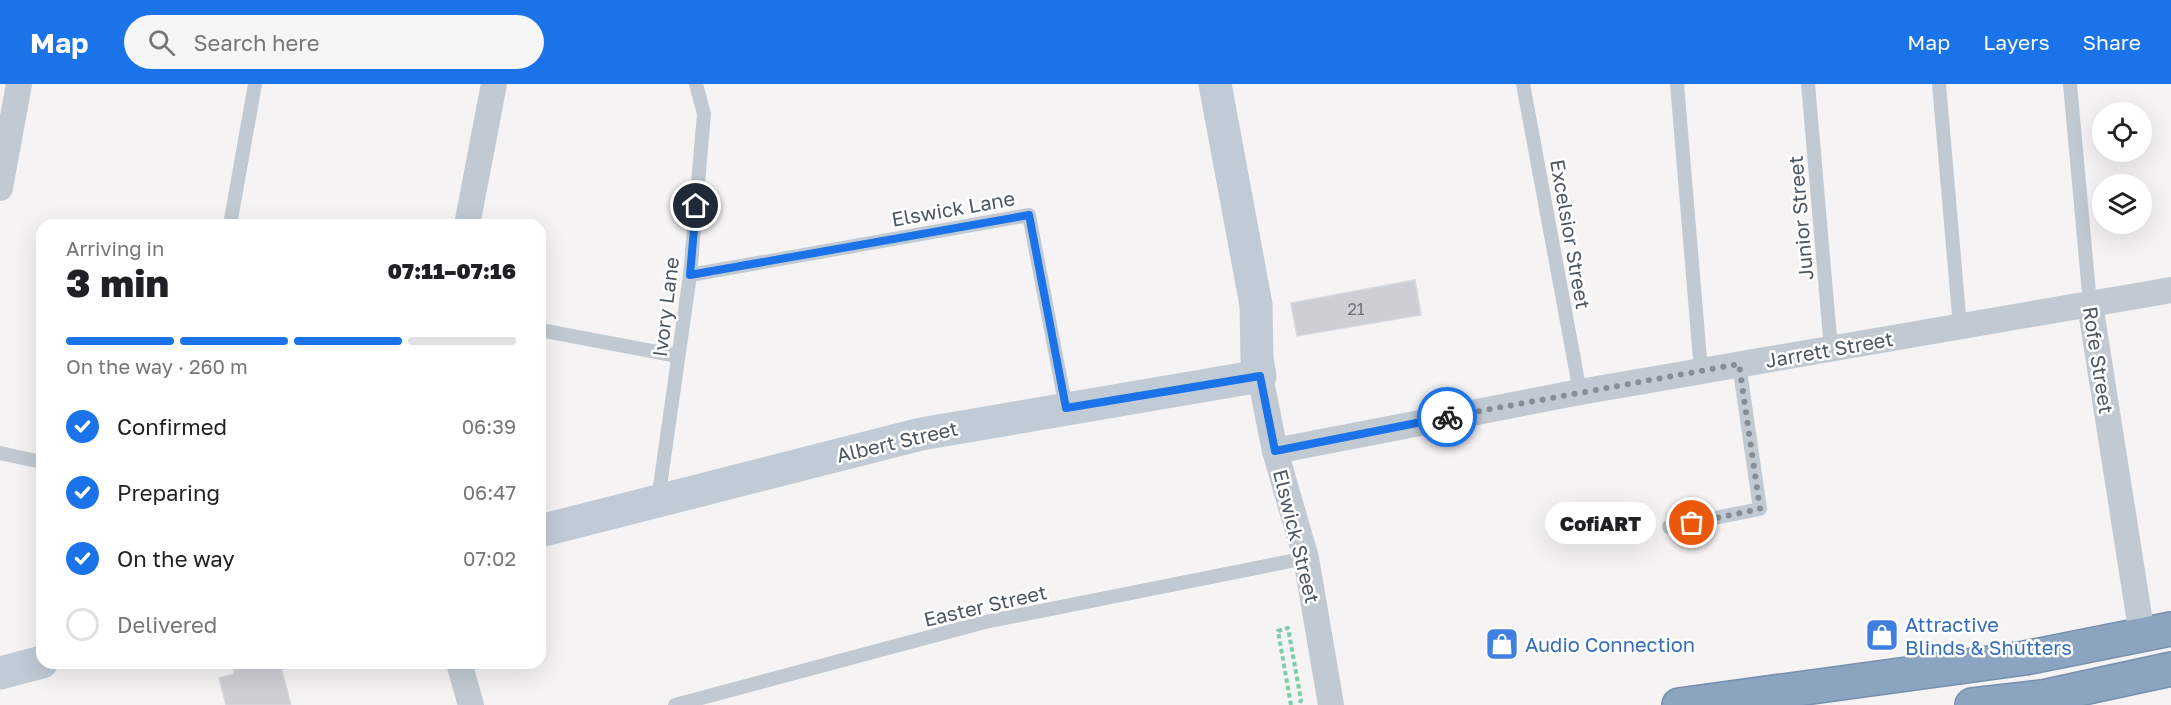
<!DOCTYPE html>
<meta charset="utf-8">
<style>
:root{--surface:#fff;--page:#f6f6f6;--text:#202124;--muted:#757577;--line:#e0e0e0;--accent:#1a73e8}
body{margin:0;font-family:"Golos Text",sans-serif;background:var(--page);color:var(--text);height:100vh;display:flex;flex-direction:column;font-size:22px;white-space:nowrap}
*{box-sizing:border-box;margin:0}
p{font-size:20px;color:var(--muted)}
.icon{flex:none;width:33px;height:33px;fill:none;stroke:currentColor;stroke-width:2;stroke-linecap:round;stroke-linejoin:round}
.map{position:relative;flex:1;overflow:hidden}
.details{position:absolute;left:36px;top:135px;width:510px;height:450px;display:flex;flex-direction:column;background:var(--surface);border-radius:18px;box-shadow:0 6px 24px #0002}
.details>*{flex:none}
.controls{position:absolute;left:2092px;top:18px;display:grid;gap:12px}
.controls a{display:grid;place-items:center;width:60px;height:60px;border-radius:50%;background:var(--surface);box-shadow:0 6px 24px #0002;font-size:30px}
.pin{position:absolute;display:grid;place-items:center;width:51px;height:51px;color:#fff;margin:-26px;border:3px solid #fff;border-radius:50%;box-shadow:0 2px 6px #0007}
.courier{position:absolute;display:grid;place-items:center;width:60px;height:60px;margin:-30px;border:4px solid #1a73e8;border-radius:50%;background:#fff;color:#222;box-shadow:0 2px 8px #0007}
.bubble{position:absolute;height:42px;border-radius:21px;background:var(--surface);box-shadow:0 6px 24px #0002;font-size:20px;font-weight:800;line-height:42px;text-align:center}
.summary em{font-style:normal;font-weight:800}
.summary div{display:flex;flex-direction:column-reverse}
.summary{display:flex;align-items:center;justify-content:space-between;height:102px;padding:0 30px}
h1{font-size:39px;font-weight:800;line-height:45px}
.bar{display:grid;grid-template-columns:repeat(4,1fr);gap:9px 6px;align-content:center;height:72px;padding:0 30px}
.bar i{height:8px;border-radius:4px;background:var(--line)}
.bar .active{background:var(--accent)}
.bar p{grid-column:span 4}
ol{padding:0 30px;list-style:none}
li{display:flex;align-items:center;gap:18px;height:66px}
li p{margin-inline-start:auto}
li .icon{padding:6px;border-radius:50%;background:var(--accent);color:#fff;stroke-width:4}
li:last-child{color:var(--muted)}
li i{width:33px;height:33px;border:3px solid var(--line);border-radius:50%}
header{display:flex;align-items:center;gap:36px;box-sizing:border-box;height:84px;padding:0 30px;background:var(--accent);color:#fff}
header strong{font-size:28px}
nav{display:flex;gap:33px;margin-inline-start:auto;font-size:21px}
.search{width:420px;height:54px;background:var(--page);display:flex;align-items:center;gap:15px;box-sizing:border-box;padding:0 21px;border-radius:33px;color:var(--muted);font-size:22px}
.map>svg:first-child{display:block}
.building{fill:#cdcfd5;stroke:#d7d9de;stroke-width:1.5}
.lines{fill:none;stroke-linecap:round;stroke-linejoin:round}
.highway-casing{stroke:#7690ad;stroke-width:36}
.path{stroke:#7ad0a6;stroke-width:4;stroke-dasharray:4.5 3;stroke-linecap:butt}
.lane{stroke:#c1cad2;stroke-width:14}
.street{stroke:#c1cad2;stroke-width:26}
.secondary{stroke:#c1cbd6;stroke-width:33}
.highway{stroke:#8ba5c1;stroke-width:33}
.done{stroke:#868d94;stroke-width:6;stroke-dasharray:0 10.8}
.route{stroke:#1a73e8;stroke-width:8}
.labels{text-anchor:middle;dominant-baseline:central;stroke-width:5;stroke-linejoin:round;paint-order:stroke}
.number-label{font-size:16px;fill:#6b747e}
.street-label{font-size:20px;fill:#4a5661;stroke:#fff}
.shop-label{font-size:20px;fill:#366cbe;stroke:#fff;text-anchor:start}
</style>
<header>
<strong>Map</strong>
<div class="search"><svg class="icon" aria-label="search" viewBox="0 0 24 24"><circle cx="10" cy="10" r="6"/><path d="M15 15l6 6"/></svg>Search here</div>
<nav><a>Map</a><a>Layers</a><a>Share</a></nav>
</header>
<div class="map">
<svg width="2171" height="621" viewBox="0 0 2171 621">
<rect width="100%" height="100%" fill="#f5f3f3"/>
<g class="building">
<polygon points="1415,196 1421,231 1297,252 1291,219"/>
<polygon points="256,579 280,579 291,621 226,621 219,594 234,590 234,586 257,582"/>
</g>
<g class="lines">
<g class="highway-casing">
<g id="highway">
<polyline points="1679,621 2025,574 2171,545"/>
<polyline points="1972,621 2042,613 2171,585"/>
</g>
</g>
<polyline class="path" points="1291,621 1278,547 1288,544 1301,616 1299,621"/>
<g class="lane">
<polyline points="1523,0 1580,308"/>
<polyline points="1677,0 1701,287"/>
<polyline points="1808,0 1831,265"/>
<polyline points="1939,0 1960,243"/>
<polyline points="2070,0 2090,220"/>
<polyline points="230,141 255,0"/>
<polyline points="690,191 1029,131 1066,324"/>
<polyline points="540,246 678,272"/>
<polyline points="0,369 42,378"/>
<polyline points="658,416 690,191 704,30 696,0"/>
<polyline points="1669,443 1760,425 1739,280"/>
<polyline points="675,621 985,538 1306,474"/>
</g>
<g class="street">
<polyline points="0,104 19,0"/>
<polyline points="467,141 494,0"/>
<polyline points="2090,220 2142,551"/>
<polyline points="1260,292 1275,367 1306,474 1331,621"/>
<polyline points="1275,367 1580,308 2171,206"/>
<polyline points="459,579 471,621"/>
</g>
<g class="secondary">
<polyline points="540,447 921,350 1260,292 1257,275 1256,221 1215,0"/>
<polyline points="0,589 42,578"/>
</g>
<use href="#highway" class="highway"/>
</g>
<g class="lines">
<polyline class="done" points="1447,333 1739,280 1760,425 1692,439"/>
<polyline class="route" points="696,122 690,191 1029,131 1066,324 1260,292 1275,367 1447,333"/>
</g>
<defs>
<g id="shop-square" transform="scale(1.725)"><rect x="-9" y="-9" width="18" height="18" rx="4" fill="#3f7fe0" stroke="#fff"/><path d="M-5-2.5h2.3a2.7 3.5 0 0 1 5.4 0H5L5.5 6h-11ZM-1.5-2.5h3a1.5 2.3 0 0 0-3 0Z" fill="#fff"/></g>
</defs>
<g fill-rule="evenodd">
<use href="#shop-square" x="1882" y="551"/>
<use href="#shop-square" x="1502" y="560"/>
</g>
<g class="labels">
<g class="number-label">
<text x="1356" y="225">21</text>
</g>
<g class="street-label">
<text transform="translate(953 124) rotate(-10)">Elswick Lane</text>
<text transform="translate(1800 134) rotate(-95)">Junior Street</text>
<text transform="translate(1571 150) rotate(80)">Excelsior Street</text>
<text transform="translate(665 223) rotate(-83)">Ivory Lane</text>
<text transform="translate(1829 265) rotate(-10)">Jarrett Street</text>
<text transform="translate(2099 276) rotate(81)">Rofe Street</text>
<text transform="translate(897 357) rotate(-13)">Albert Street</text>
<text transform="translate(1297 452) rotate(76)">Elswick Street</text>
<text transform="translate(985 521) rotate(-13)">Easter Street</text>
</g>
<g class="shop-label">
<text x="1905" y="540">Attractive<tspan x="1905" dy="23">Blinds &amp; Shutters</tspan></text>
<text x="1525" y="560">Audio Connection</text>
</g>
</g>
</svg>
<div class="controls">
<a><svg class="icon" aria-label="locate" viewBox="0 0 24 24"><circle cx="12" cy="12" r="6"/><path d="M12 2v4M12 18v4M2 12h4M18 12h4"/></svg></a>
<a><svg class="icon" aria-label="layers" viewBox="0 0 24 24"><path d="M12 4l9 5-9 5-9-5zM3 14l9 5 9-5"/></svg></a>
</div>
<div class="pin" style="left:1692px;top:439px;background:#ea580c"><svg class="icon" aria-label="bag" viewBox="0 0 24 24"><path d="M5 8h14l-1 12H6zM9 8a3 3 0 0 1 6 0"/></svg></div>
<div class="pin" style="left:696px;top:122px;background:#1f2937"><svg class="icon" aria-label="home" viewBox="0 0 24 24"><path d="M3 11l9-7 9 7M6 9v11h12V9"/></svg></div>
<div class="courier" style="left:1447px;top:333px"><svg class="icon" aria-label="bike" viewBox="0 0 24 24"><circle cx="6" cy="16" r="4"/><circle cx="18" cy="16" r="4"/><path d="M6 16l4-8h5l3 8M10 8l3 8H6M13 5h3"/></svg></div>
<div class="bubble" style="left:1545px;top:418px;width:111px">CofiART</div>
<section class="details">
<div class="summary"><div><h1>3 min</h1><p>Arriving in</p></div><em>07:11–07:16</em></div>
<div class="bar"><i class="active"></i><i class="active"></i><i class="active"></i><i></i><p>On the way · 260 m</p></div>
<ol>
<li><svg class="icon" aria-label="check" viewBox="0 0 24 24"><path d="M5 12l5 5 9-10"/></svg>Confirmed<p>06:39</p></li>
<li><svg class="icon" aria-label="check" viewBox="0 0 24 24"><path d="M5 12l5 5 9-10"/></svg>Preparing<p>06:47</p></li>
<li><svg class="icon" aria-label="check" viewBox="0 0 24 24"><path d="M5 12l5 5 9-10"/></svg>On the way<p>07:02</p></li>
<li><i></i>Delivered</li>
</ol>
</section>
</div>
